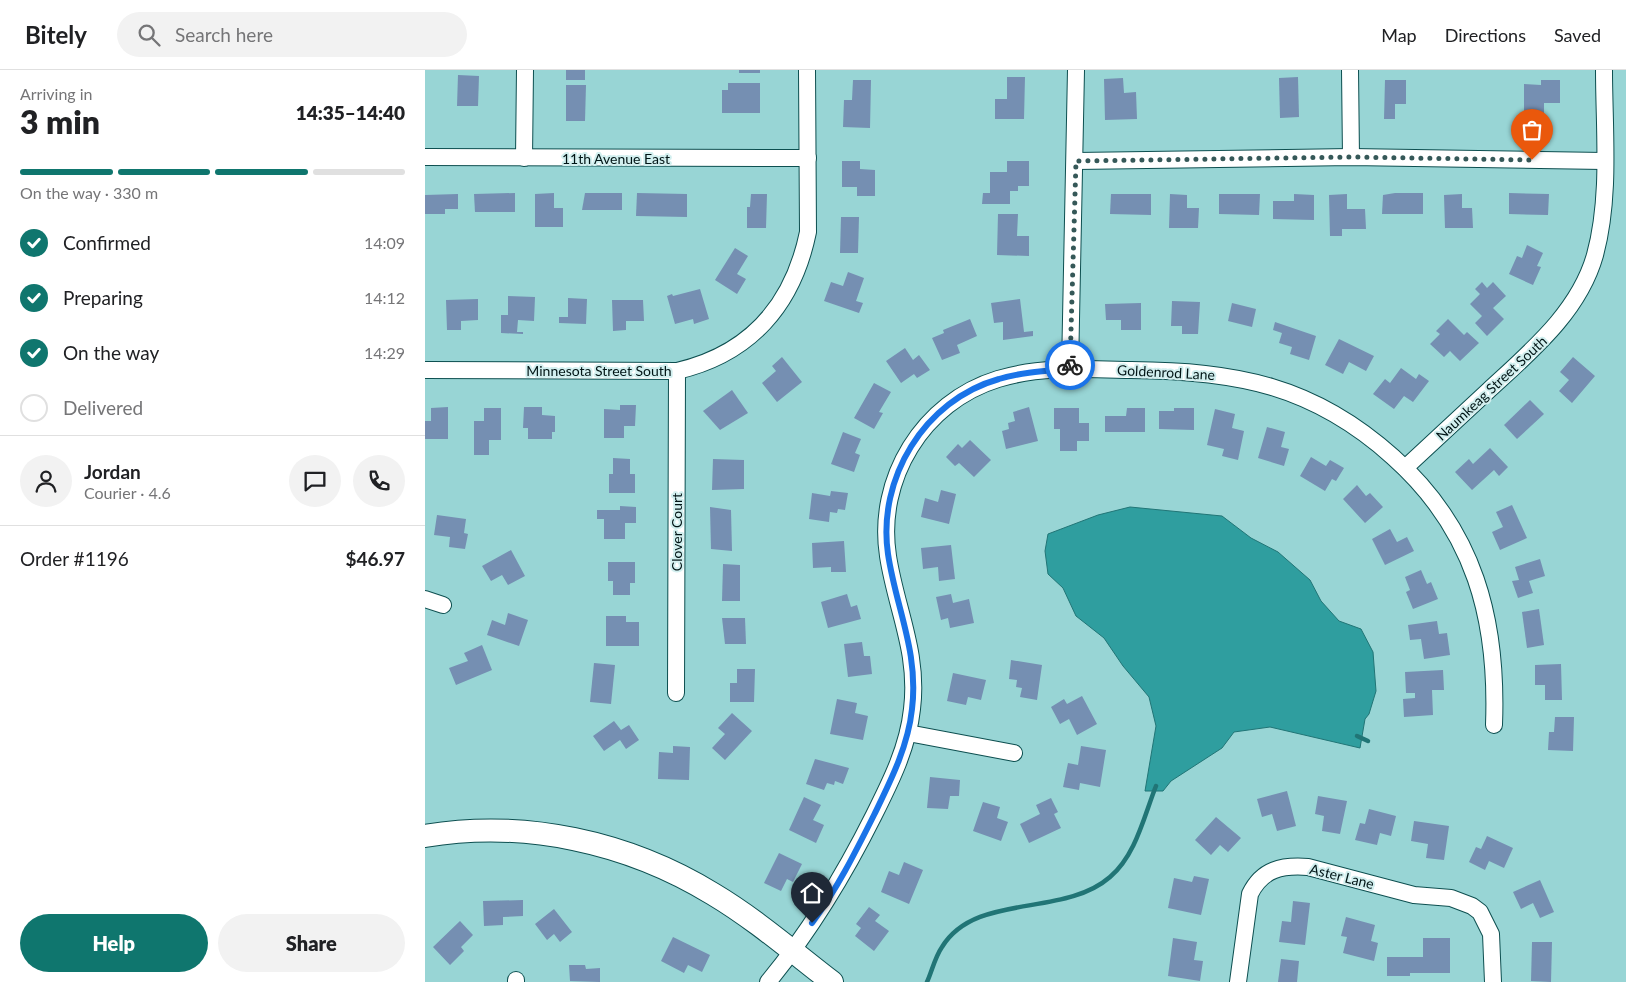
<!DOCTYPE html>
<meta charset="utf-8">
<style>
:root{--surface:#fff;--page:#f2f2f2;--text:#202124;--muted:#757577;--line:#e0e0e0;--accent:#0f766e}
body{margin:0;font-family:Lato,sans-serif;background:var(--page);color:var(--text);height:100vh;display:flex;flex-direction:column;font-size:19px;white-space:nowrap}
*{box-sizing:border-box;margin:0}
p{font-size:16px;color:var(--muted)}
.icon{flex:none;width:28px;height:28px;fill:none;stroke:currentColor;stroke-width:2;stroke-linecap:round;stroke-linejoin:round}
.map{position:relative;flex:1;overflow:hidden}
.panel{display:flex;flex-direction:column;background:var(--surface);width:425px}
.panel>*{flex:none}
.pin{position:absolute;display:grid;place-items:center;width:42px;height:42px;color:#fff;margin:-51px -21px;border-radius:50% 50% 50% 0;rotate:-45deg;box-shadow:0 0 5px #0007}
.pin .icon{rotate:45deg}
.courier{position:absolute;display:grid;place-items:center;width:50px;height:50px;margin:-25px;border:4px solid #1a73e8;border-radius:50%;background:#fff;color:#222;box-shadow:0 1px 6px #0007}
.summary em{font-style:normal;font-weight:800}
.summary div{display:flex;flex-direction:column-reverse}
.summary{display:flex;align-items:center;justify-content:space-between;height:85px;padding:0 20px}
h1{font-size:32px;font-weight:800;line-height:38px}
.bar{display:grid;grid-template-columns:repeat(4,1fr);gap:8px 5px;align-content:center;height:60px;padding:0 20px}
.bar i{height:6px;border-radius:4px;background:var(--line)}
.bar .current{background:var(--accent)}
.bar p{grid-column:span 4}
.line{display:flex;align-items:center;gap:12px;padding:0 20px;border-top:1px solid var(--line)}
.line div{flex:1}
.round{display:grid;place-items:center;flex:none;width:52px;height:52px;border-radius:26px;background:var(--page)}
ol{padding:0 20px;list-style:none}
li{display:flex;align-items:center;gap:15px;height:55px}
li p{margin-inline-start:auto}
li .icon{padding:5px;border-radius:50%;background:var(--accent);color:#fff;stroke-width:4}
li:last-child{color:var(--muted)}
li i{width:28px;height:28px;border:2px solid var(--line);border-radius:50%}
.cta{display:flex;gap:10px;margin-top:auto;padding:10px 20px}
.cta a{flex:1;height:58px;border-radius:30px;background:var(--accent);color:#fff;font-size:20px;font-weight:800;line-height:58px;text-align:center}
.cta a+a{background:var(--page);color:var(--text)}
header{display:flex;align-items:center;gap:30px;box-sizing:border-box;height:70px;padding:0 25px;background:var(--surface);border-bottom:1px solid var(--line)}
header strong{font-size:24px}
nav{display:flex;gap:28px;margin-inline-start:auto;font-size:18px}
.search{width:350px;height:45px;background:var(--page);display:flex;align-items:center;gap:12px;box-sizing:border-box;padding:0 18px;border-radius:28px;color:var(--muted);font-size:19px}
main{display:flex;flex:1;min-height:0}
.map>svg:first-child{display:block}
.water{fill:#2f9e9f;stroke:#217576}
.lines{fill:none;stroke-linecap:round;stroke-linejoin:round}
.stream{stroke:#217576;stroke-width:4.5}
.building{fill:#758fb2}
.street-casing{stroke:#0d4f50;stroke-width:18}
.secondary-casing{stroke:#0d4f50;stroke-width:24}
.street{stroke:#fff;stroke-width:16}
.secondary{stroke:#fff;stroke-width:22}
.done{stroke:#355858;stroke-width:5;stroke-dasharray:0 9}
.route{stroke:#1a73e8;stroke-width:6}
.labels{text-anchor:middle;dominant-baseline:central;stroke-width:4;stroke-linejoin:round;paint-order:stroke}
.street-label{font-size:14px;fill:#001415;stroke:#d2efef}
</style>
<header>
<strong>Bitely</strong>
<div class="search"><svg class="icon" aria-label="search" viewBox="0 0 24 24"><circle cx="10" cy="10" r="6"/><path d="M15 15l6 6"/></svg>Search here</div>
<nav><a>Map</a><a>Directions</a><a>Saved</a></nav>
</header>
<main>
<section class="panel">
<div class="summary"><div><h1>3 min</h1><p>Arriving in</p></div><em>14:35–14:40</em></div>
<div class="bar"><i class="current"></i><i class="current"></i><i class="current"></i><i></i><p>On the way · 330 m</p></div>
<ol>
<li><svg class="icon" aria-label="check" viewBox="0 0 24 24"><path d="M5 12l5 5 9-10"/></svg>Confirmed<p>14:09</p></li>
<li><svg class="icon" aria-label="check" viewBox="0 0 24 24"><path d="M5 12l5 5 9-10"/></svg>Preparing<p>14:12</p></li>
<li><svg class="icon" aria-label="check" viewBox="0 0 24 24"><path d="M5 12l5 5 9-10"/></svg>On the way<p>14:29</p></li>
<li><i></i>Delivered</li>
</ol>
<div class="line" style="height:90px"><a class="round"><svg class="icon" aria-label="person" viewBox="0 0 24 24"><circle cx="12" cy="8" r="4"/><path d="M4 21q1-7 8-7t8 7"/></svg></a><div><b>Jordan</b><p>Courier · 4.6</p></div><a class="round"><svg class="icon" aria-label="chat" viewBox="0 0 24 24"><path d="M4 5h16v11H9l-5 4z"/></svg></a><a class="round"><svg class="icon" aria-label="phone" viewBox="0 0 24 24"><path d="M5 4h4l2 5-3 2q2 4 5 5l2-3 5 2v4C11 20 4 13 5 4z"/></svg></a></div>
<div class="line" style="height:65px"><div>Order #1196</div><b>$46.97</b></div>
<div class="cta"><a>Help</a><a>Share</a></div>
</section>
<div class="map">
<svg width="1201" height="912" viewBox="0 0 1201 912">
<rect width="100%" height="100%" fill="#98d5d5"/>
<polygon class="water" points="705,437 797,446 826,468 853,482 885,510 896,531 914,551 936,559 948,582 951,621 944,644 940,649 935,678 845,657 809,662 797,678 746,711 738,721 720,721 731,656 724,627 698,596 679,568 651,546 638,518 623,504 620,481 623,464 673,445"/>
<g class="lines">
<g class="stream">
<polyline points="932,666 943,671"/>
<path d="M502 912C507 901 510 887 517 877 551 822 638 848 685 807 711 785 719 746 731 716"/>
</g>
</g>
<g class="building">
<rect x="141" y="0" width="19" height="10"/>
<rect x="314" y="0" width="21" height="3"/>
<polygon points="33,5 54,6 53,36 32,36"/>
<polygon points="582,7 600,7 599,49 570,49 570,29 582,29"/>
<polygon points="873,7 874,47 855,48 854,8"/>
<polygon points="698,8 699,23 711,22 712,49 680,50 679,9"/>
<polygon points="428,10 446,10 445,58 418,57 419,30 427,30"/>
<polygon points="960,10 981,10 981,34 970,34 970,49 959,49"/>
<polygon points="1116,10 1135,10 1135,33 1119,33 1119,44 1099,43 1099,14 1116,15"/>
<polygon points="303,13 335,13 335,43 297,43 297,20 303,20"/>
<polygon points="141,15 161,15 160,51 141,51"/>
<polygon points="417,91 435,91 435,99 450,100 450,126 432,126 432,117 417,117"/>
<polygon points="582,91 604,91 604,116 593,116 593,121 585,121 585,134 557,134 558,123 565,123 565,102 582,102"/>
<polygon points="90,123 90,142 50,142 49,124"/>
<polygon points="129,123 129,138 138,138 138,157 110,157 110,124"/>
<polygon points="160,123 197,123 197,140 157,140"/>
<polygon points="212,123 262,124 262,147 211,146"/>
<polygon points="970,123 998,123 998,144 957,144 958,125"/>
<polygon points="1084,123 1124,124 1123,145 1084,144"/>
<polygon points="33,124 33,139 20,139 20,144 0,144 0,125"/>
<polygon points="326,124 342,124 341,158 322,158 322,137 325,137"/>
<polygon points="686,124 726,124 726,145 685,144"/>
<polygon points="745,124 762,125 762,138 774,138 773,158 744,158"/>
<polygon points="794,124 835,124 834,145 794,144"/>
<polygon points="869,124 889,125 889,150 848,149 848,131 869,131"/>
<polygon points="922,124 922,139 940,139 941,159 917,159 917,166 905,166 904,125"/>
<polygon points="1037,124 1037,138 1047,138 1048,158 1020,158 1019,125"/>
<polygon points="573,144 593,144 592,166 604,166 604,186 572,185"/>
<polygon points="416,147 434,147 433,183 415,183"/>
<polygon points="1102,175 1118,183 1112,196 1116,197 1108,215 1084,204 1092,186 1097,188"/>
<polygon points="310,178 323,186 312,204 321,209 312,224 290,210"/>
<polygon points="423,202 439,208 431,231 438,233 434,243 399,231 406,212 418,216"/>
<polygon points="1057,212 1062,218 1068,212 1081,226 1068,238 1079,249 1062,266 1050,253 1057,246 1045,234 1055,224 1050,219"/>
<polygon points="275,219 284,249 269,254 268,249 250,254 242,226 247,224 248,226"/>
<polygon points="83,226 110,227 109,251 93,250 92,262 98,262 98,264 76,263 76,245 83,245"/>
<polygon points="143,228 162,229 161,254 134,253 134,247 143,247"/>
<polygon points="53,229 53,250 36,251 36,260 22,260 21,230"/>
<polygon points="595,229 599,262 608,261 608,266 578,270 578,252 569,253 566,233"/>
<polygon points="187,230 218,230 219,251 201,251 201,260 188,261"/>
<polygon points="747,231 775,232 773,264 757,264 757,256 746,256"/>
<polygon points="716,233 716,260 696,260 696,250 681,250 680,234"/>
<polygon points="807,233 831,239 827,257 803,251"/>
<polygon points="545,249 552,266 532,275 535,283 517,290 507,268 519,263 518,260"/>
<polygon points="1023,249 1039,265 1042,262 1054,273 1035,291 1025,281 1019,287 1005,274 1015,264 1011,261"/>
<polygon points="850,252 891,266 884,290 865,284 867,277 854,273 857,263 848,260"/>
<polygon points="914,269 949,286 941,301 924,292 918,304 900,295"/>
<polygon points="480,278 488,290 494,285 505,300 492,308 489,304 476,313 461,291"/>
<polygon points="357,287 377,312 352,332 337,313 351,301 347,296"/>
<polygon points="1148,287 1170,306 1147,333 1134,321 1144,310 1135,302"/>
<polygon points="976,298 991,309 994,304 1004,311 988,332 979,326 969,339 948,324 960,309 965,313"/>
<polygon points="449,313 466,322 454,342 458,343 449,359 429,348"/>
<polygon points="307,320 323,343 295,360 278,341"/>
<polygon points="1105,330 1119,344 1092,369 1079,355"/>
<polygon points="195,335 211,335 210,356 199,356 199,368 179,368 179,339 195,340"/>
<polygon points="23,337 23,369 0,369 0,351 6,351 6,338"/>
<polygon points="99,337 117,337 117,345 130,346 130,362 127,362 127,369 103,369 103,358 98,358"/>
<polygon points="604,337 613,371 581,379 577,361 584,359 583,353 590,351 588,342"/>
<polygon points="59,338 76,338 76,370 64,370 64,385 49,385 49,351 59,351"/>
<polygon points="629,338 654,338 654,353 664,353 664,371 652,371 652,381 635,381 635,359 629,359"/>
<polygon points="702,338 720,338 720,362 680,362 680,346 701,346"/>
<polygon points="749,338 769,338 769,360 734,359 734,341 749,341"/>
<polygon points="790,339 810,344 807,358 819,361 813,390 797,386 799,379 782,375"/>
<polygon points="842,357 860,362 856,377 864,379 859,396 833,388"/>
<polygon points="418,362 436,369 430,383 435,385 429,402 406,394"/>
<polygon points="545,370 566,390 549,407 534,393 530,396 521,387 533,374 537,378"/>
<polygon points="1065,378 1083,397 1074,406 1069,400 1047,420 1030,402 1044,389 1048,394"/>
<polygon points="886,387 901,396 905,390 919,398 911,411 907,409 900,421 875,406"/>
<polygon points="188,388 205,389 205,404 210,404 210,423 184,423 184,404 188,404"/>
<polygon points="288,389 319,390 319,419 287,420"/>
<polygon points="932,415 941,426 945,423 958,437 940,453 918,429"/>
<polygon points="516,420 531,424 524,454 496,447 500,428 513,432"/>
<polygon points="406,421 423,423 420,440 413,439 412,443 405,442 404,452 384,449 387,423 405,426"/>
<polygon points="1087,435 1102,468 1075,480 1067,462 1078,457 1071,442"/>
<polygon points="195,436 211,437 211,453 200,453 200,469 179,469 179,449 172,449 172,440 195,440"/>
<polygon points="285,437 306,440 307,481 286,479"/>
<polygon points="12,445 41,449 39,463 43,464 40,479 24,477 25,467 9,465"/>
<polygon points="965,459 972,472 982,467 989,481 960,495 947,469"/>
<polygon points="419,471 421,502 406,502 406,497 388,498 387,473"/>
<polygon points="526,475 530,509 514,511 513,497 498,499 496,478"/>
<polygon points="86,480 100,506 83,515 77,505 66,511 57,496"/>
<polygon points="1115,489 1120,506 1104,511 1108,523 1093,528 1087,511 1094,510 1090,497"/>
<polygon points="183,492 210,492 210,513 205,513 205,525 188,525 188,511 183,511"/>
<polygon points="298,494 315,495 315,531 297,531"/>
<polygon points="996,500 1002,514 1006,512 1013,529 988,539 981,522 985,520 980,507"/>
<polygon points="422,524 426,537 432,535 436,549 403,558 396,532"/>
<polygon points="526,524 528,533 544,529 549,553 525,558 523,548 516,550 511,527"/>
<polygon points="1114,539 1119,575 1102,578 1097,542"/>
<polygon points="83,543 103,550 94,576 62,565 67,550 80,555"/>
<polygon points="181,546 201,546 201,552 214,552 214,576 181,576"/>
<polygon points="297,548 320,548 321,574 300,574"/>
<polygon points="1012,551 1014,564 1022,563 1025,585 999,589 996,569 985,570 983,555"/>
<polygon points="437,572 439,586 445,586 447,604 423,607 419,574"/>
<polygon points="57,575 67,600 31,615 24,598 43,591 39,583"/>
<polygon points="586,590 617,595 612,630 595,627 597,618 591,617 592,610 584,609"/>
<polygon points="169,593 190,595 186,634 165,632"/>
<polygon points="1136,594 1137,630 1120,630 1120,615 1110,615 1110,595"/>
<polygon points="312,599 330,599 329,632 305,632 305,613 312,613"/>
<polygon points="1018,600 1019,620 1007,620 1008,645 979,647 978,629 990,628 990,623 981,623 980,602"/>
<polygon points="528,603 561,610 556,630 543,627 541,635 522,631"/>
<polygon points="657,626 672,654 652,665 644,649 635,654 626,637 639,629 642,634"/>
<polygon points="412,629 432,633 430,643 443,646 438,670 405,664"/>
<polygon points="307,643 327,661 300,690 287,678 300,664 293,658"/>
<polygon points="1130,647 1149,647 1148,681 1123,680 1124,662 1129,662"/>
<polygon points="189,651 196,660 204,655 214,670 201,679 195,670 179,681 168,666"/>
<polygon points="248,676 265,677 264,710 233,709 234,682 248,683"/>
<polygon points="656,676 681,680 675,717 655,713 654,720 638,717 643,693 653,695"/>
<polygon points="390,689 424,698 418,714 410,711 409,715 402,713 399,720 381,714"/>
<polygon points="505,707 535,710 534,726 525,726 523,739 502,738"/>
<polygon points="862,721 871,756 852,761 847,744 837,747 832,729"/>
<polygon points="893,726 922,731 915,764 897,761 899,746 890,744"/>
<polygon points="379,727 396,735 388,750 399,755 391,773 364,760"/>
<polygon points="626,728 633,742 629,744 636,758 604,773 595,754 615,744 611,735"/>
<polygon points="558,732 575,737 572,748 583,752 576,771 548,761"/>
<polygon points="944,739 971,746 966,766 955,763 952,775 930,770 935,753 940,754"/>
<polygon points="791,747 816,768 803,782 795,775 786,785 770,770"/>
<polygon points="989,751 1024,756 1019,790 1001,788 1003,774 986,771"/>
<polygon points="1062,766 1088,778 1079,798 1064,791 1060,800 1044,792 1051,777 1056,779"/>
<polygon points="354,783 377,794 368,812 362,809 356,821 339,813"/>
<polygon points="479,792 498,800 484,834 456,822 464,801 474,805"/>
<polygon points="769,806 784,809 776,845 743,838 749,808 767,812"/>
<polygon points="1115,810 1129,842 1115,848 1108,833 1096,839 1088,822"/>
<polygon points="98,830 98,846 78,847 78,855 59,856 58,831"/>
<polygon points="868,831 885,833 880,875 854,872 857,851 866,852"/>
<polygon points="444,837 455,845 450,851 464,861 449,881 430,866 436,858 431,854"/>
<polygon points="129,839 147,862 135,872 129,864 122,870 110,854"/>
<polygon points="921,847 950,855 946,871 953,873 949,891 918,883 922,867 916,866"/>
<polygon points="35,851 48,865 36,877 39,881 25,895 8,877"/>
<polygon points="248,867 285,885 277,902 263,895 259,903 236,891"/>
<polygon points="748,868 772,872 769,890 778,891 775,911 743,906"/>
<polygon points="998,868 1025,868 1025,903 985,903 985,906 962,906 962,887 998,887"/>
<polygon points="1107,872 1127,872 1126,912 1106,911"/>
<polygon points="856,889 874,891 872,912 853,912"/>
<polygon points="144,895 160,895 161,899 175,898 175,912 145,911"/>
</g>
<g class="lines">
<g class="street-casing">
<g id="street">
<polyline points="925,0 926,87"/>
<polyline points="0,87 383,88"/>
<polyline points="99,88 100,0"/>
<polyline points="651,91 926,87 1179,91"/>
<polyline points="645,299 651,0"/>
<path d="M0 300 252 301C325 284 368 235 383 162L382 0"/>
<path d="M980 398C1008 372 1036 346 1064 320 1105 282 1154 242 1170 185 1186 126 1179 60 1179 0"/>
<polyline points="0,529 18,535"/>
<polyline points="251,623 252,301"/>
<polyline points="483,663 589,683"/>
<polyline points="91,912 91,910"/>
<path d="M343 912C386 860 419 805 449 745 466 711 483 677 487 639 494 582 471 539 463 486 451 409 498 332 573 309 615 296 662 299 706 300 811 301 888 315 968 387 1050 460 1073 550 1069 655"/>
<path d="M813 912 825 824C837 799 857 795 883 797L989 825 1026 828 1047 836 1055 842 1066 864 1068 912"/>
</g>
</g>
<g class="secondary-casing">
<path id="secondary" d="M0 766C99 749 203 772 288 824 330 849 368 882 407 912"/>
</g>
<use href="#street" class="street"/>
<use href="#secondary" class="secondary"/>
</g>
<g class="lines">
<polyline class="done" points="645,295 651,91 926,87 1107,90"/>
<path class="route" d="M387 853C412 819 430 783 449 745 465 712 483 677 487 639 494 582 471 538 463 484 452 409 499 330 574 309 597 302 621 301 645 299V295"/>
</g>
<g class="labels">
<g class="street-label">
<text x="191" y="88">11th Avenue East</text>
<text x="174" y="300">Minnesota Street South</text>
<text transform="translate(741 302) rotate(3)">Goldenrod Lane</text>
<text transform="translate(1066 318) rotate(-43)">Naumkeag Street South</text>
<text transform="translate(251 462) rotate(-90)">Clover Court</text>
<text transform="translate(917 806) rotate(14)">Aster Lane</text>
</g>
</g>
</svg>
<div class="pin" style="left:1107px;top:90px;background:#ea580c"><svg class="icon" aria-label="bag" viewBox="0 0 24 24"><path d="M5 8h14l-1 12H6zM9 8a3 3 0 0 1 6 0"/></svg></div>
<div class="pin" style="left:387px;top:853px;background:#1f2937"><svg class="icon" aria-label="home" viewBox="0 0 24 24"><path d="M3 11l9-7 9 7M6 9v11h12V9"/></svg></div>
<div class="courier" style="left:645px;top:295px"><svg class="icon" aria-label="bike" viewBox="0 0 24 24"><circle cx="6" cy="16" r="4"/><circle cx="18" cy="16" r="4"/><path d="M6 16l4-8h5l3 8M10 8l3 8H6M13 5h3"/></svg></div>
</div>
</main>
